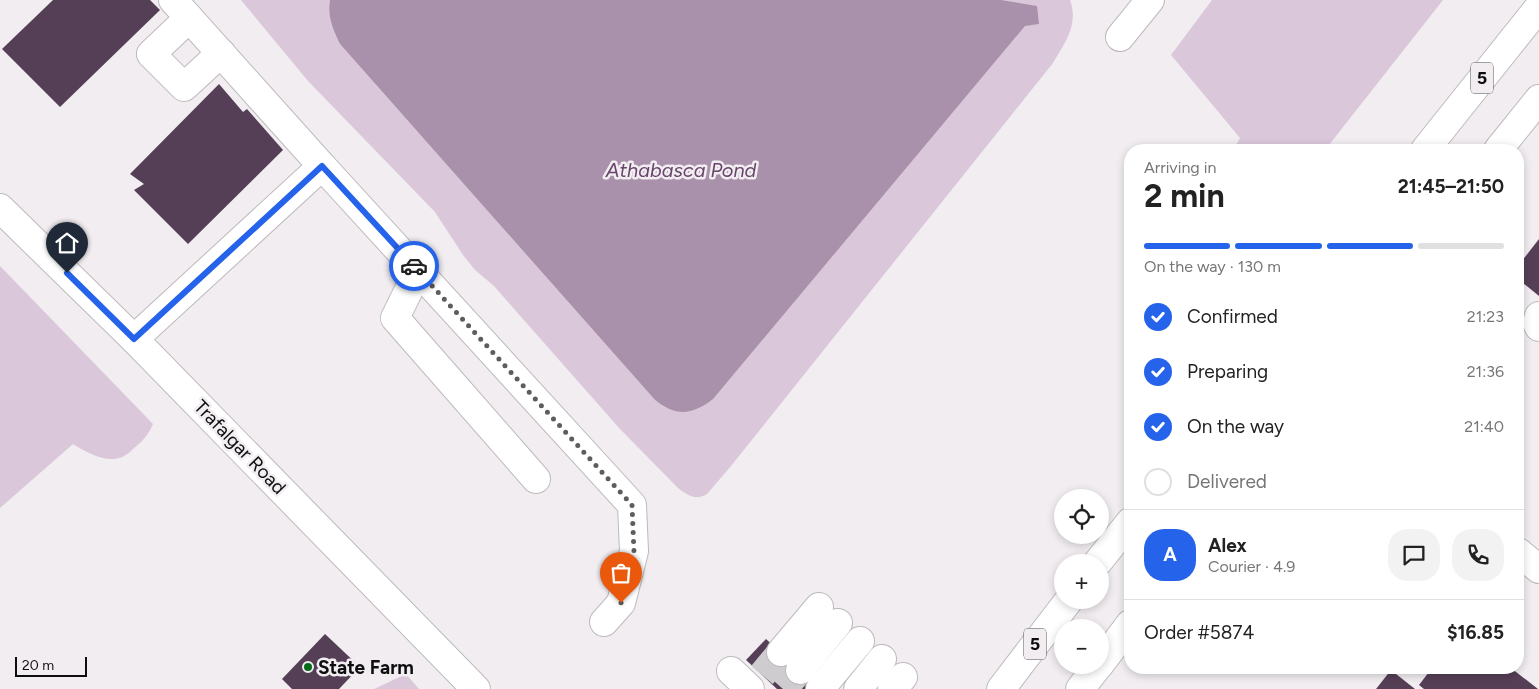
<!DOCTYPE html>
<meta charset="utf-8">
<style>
:root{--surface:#fff;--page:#f2f2f2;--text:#222;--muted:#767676;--line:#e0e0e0;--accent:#2563eb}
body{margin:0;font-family:Figtree,sans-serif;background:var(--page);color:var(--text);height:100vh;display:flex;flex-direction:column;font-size:19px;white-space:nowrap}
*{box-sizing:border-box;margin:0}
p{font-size:16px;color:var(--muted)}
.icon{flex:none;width:28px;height:28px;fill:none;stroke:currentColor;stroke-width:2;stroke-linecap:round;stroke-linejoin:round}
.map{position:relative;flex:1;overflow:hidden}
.sheet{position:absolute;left:1124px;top:144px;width:400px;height:530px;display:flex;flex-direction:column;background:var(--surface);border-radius:20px;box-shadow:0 2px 8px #0003}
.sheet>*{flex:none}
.fabs{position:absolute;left:1054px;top:489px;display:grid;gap:10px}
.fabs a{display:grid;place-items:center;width:55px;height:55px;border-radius:50%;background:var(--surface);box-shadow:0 2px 8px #0003;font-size:25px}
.scale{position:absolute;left:15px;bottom:12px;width:72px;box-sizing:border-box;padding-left:5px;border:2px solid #0f0e0f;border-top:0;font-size:14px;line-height:18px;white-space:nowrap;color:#0f0e0f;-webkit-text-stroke:4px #f1edf1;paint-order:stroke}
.pin{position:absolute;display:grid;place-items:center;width:42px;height:42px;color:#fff;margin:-51px -21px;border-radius:50% 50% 50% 0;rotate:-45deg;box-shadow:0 0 5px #0007}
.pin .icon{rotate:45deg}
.courier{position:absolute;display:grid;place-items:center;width:50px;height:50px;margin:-25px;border:4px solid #2563eb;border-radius:50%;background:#fff;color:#222;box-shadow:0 1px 6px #0007}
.overview em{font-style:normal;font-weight:700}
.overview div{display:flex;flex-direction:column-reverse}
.overview{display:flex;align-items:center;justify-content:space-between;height:85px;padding:0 20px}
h1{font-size:32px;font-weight:700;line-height:38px}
.bar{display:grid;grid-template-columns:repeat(4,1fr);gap:8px 5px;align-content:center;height:60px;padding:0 20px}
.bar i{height:6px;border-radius:4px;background:var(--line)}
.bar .on{background:var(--accent)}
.bar p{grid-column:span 4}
.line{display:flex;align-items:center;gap:12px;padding:0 20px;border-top:1px solid var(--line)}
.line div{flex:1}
.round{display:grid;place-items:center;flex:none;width:52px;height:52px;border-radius:20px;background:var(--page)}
ol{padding:0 20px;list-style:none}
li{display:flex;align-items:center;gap:15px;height:55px}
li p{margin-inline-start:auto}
li .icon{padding:5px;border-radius:50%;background:var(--accent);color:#fff;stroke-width:4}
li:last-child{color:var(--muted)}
li i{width:28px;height:28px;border:2px solid var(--line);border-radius:50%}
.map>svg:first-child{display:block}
.green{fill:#dac8da}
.water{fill:#aa91ab}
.building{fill:#553f56}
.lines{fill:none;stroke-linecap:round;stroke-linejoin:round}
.minor-tunnel{stroke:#cfcccf;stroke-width:28;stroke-dasharray:28 14;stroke-linecap:butt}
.minor-casing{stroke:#bdbabd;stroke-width:30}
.major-casing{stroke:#bdbabd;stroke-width:30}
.minor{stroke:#fff;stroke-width:28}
.major{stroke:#fff;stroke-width:28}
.done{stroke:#5e5c5e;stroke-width:5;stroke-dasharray:0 9}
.route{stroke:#2563eb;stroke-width:6}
.poi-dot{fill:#036b19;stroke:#f1edf1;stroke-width:2}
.labels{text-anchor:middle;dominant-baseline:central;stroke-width:5;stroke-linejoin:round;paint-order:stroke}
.shield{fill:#f1edf1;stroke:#535153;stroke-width:1}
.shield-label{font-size:18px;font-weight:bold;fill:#0f0e0f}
.street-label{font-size:19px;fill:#0f0e0f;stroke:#f1edf1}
.poi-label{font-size:19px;font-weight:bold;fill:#0f0e0f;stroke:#f1edf1;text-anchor:start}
.water-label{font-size:20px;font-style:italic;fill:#69446b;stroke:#f1edf1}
</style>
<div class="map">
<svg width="1539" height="689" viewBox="0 0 1539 689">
<rect width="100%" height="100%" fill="#f1edf1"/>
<g class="green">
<path d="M241 0H330C327 16 333 30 340 44L655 400C670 413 680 414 699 408L1025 25 1039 24 1001 0H1070C1079 25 1065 42 1053 63L731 466 707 494C696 501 686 495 677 487L620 429 494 286 475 270 463 255 435 212 308 81Z"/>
<polygon points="1212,0 1443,0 1325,150 1233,150 1240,138 1171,55"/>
<path d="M0 266 153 424C148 435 143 441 134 448 131 451 128 454 124 456 108 465 86 452 73 444L0 508Z"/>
<polygon points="406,674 419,689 374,689"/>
</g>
<path class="water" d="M330 0H1001L1037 6 1039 24 1025 26 713 399C693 415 675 417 655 400L340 44C333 30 327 16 330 0Z"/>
<g class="building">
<polygon points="53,0 150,0 160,10 60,107 2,49"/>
<polygon points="219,84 243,112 247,109 283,150 188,244 134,190 144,184 130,174"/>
<polygon points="1539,239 1539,296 1518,279 1518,266"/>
<polygon points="325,634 360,667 339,689 292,689 282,679"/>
<polygon points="766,639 820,689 777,689 746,660"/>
<polygon points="1432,668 1511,668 1538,689 1424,689 1419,685"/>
<polygon points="1391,670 1415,689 1376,689"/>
</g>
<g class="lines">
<g class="minor-tunnel">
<polyline points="762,675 781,652"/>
<polyline points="783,689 800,670"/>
</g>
<g class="minor-casing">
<g id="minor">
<polyline points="189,18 151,54 184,87 221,53"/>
<polyline points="1120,37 1150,0"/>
<polyline points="322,166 632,505 634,551 621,603 604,622"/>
<polyline points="418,271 395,318 536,479"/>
<polyline points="1539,316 1537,323 1539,327"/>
<polyline points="134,339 322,166 173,0"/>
<polyline points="1518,552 1539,569"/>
<polyline points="781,652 819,607"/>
<polyline points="800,670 838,623"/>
<polyline points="731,671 750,689"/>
<polyline points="820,689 860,641"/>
<polyline points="858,689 882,659"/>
<polyline points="892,689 903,677"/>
</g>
</g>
<g class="major-casing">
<g id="major">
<polyline points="1425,150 1539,7"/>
<polyline points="1498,150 1539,99"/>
<polyline points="0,208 134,339 476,689"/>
<polyline points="1098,562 1130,522"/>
<polyline points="1100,664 1130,624"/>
<polyline points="1001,689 1069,600"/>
<polyline points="1080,689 1099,665"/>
</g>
</g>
<use href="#minor" class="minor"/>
<use href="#major" class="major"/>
</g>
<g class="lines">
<polyline class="done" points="414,266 632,505 634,552 621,603"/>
<polyline class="route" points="67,273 134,339 322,166 414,266"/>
</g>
<circle class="poi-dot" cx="308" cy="667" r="5"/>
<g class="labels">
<g class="shield">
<rect x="1471" y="62.5" width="22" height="31" rx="4"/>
<rect x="1024" y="628.5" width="22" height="31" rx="4"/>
</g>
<g class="shield-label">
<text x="1482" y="78">5</text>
<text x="1035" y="644">5</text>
</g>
<g class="street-label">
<text transform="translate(240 447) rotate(46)">Trafalgar Road</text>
</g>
<g class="poi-label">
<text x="318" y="667">State Farm</text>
</g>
<g class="water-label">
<text x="681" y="170">Athabasca Pond</text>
</g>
</g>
</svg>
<div class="fabs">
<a><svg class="icon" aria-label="locate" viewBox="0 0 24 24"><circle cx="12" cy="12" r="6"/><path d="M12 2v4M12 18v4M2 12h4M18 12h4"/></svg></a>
<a>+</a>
<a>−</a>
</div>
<div class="scale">20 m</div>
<div class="pin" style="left:621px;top:603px;background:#ea580c"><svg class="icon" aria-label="bag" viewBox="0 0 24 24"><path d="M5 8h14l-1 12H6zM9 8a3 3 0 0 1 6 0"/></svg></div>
<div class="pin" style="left:67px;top:273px;background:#1f2937"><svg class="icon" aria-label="home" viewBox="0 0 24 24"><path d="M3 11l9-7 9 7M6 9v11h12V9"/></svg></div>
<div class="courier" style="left:414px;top:266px"><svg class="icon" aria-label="car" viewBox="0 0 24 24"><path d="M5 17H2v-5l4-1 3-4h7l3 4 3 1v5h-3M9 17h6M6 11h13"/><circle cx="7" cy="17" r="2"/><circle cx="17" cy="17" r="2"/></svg></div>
<section class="sheet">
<div class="overview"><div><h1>2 min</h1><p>Arriving in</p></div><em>21:45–21:50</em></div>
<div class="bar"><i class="on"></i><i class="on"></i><i class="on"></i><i></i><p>On the way · 130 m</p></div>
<ol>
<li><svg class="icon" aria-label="check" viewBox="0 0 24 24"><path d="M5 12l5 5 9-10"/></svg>Confirmed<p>21:23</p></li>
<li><svg class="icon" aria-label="check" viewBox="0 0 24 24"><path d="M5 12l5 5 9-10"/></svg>Preparing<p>21:36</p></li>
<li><svg class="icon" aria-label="check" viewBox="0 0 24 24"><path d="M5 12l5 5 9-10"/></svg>On the way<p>21:40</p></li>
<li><i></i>Delivered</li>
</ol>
<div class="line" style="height:90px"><b class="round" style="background:var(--accent);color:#fff">A</b><div><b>Alex</b><p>Courier · 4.9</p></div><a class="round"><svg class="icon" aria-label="chat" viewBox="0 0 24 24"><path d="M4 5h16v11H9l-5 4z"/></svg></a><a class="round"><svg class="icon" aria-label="phone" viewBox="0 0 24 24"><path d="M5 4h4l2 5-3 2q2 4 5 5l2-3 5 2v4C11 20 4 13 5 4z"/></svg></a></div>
<div class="line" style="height:65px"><div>Order #5874</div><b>$16.85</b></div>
</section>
</div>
